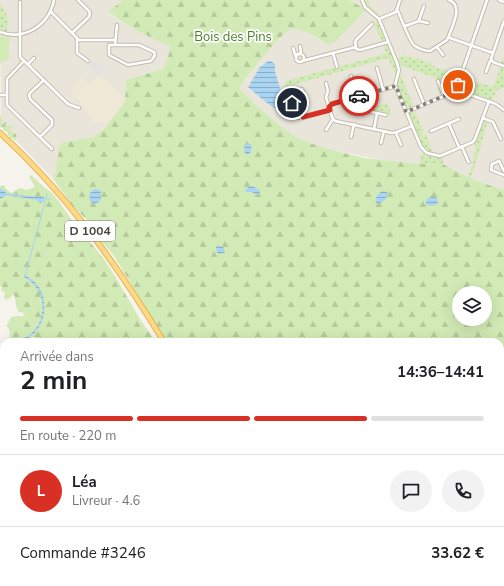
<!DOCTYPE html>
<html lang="fr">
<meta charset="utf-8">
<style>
:root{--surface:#fff;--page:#f2f2f2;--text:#202124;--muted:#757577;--line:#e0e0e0;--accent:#d93025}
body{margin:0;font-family:"Nunito Sans",sans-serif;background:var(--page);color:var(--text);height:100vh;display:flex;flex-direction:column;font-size:15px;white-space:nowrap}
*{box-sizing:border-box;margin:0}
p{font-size:13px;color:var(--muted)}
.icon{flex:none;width:22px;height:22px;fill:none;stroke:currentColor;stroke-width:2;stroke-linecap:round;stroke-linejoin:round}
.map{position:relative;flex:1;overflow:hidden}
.sheet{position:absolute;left:0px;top:338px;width:504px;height:248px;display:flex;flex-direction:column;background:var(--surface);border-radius:12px 12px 0 0;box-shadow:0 4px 16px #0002}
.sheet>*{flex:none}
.fabs{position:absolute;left:452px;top:286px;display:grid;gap:8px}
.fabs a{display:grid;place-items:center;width:40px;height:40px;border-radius:50%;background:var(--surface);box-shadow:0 4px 16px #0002;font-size:20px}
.pin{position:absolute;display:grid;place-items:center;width:34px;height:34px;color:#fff;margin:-17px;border:2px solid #fff;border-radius:50%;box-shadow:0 1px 4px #0007}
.courier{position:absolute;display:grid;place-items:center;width:40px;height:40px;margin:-20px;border:3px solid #d93025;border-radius:50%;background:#fff;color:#222;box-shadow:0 1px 5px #0007}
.summary em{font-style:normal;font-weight:700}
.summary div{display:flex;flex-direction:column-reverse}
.summary{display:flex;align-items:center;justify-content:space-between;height:68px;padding:0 20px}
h1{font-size:26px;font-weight:700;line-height:30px}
.bar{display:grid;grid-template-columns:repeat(4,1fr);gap:6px 4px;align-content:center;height:48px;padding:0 20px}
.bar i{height:5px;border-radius:3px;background:var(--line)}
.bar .selected{background:var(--accent)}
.bar p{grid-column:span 4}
.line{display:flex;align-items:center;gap:10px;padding:0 20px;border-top:1px solid var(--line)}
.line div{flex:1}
.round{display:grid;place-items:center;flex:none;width:42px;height:42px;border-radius:21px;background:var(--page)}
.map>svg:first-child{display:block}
.residential{fill:#eae5da}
.education{fill:#efe8d6}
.grass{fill:url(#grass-dots)}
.forest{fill:url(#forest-firs);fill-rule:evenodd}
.garden{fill:#d2eab5}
.parking{fill:#e5e3e0}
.water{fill:url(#water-rules)}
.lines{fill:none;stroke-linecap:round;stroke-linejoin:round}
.stream{stroke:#a9d4f2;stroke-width:1}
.minor-casing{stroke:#c2bbae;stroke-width:4.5}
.trunk-casing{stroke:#e0a43c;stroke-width:6}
.minor{stroke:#fff;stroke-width:2.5}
.trunk{stroke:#ffd985;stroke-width:4.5}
.done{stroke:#878178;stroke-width:4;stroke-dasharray:0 7.2}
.route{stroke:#d93025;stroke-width:5}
.labels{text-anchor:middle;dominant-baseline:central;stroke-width:3.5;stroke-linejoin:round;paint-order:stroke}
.shield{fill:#fff;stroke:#817c74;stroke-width:1}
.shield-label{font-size:12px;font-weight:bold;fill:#4b4439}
.park-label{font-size:13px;fill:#4a7f2a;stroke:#fff}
</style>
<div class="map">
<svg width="504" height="586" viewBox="0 0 504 586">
<defs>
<pattern id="grass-dots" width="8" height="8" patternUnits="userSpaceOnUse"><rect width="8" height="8" fill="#d2eab5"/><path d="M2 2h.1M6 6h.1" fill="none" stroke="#b6ca9c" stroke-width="1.8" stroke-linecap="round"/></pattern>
<pattern id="forest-firs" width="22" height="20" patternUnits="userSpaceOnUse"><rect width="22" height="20" fill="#d2eab5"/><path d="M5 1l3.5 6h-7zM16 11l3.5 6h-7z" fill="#b6ca9c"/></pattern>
<pattern id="water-rules" width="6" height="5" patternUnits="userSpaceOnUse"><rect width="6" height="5" fill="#a9d4f2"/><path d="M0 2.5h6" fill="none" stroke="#8caec5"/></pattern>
</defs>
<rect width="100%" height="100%" fill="#f6f3ec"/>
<g class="residential">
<polygon points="0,0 123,0 108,13 117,19 135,29 171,47 165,65 163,69 126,80 125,102 104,129 93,137 60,143 54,180 17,141 18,139 9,129 10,126 6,127 5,126 6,122 3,124 1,123"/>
<polygon points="350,0 504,0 504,190 471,178 456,172 443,164 420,164 382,160 336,151 313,144 296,137 276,122 257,106 240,89 240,86 269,50 288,30 293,29 302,30 329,45 336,41 366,10"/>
</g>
<polygon class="education" points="98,74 99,76 106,80 125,99 125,102 108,123 93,121 83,105 80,103 72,92 80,77 87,82 92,83"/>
<g class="grass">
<polygon points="363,0 368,0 370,6 378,13 379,17 367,6"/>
<path d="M0 4C9 16 8 19 7 34L0 32Z"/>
<polygon points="376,19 378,19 379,21 386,39 386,41 382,42 374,24 376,23"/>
<polygon points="386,44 388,45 398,68 396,75 388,58 286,87 285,81 385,54 386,52 383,45"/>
<polygon points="405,55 406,56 414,59 416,58 431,63 433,66 492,87 494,86 504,56 504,73 503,77 504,78 504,87 496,91 492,102 462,92 458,89 459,80 454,78 453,80 456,81 456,83 445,79 444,81 400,65 399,67 396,59"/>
<polygon points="400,73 414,107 409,110 406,108 396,85"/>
<polygon points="294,103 298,104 300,113 298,116 294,115 291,105"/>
<polygon points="387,103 392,115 365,109"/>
<path d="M414 110 424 132 421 134 422 136 426 134 433 153C430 152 427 151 425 149 419 143 412 123 409 114L410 112Z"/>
<path d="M485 120 488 121 482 141V143L471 178 468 177 474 160 473 158 476 149 474 144C479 137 479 126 485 120Z"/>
<path d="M423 151C428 156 436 159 443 157V164L441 166 430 164H419Z"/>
</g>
<g class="forest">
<path d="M123 0H350L366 10 336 41 329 45C320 40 303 28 292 29 283 30 248 76 240 86V89L257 106 277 123 296 137 313 144 336 151 364 158 382 160 420 164H430L441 166 443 164C462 176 483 183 504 190V584L500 586H105L106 582H500V342H167L114 256 100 240 98 235 93 231 88 221 73 206 54 180 60 143 93 137 104 129 125 102 126 80 163 69 165 65 171 47C149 37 127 26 108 12ZM459 293H485V319H459Z"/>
<polygon points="0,115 2,116 1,117 1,119 3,120 1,122 3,123 3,124 6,122 7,123 5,125 6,127 11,125 13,126 13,128 9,129 12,131 13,133 16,134 17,141 14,140 13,138 10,139 9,138 10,136 8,135 7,131 4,131 3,128 0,127"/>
<path d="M31 175 44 187 51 192 60 203 71 219 104 259 116 278 141 321 156 342H38L33 337 27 341 31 342H9L10 332 7 325 11 317 25 316 22 312H19C14 304 17 302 14 295H12L10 298 6 300 4 297 5 292 1 291 2 286H0V186H4L6 189 11 193 20 188 27 190 35 187 29 177Z"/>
<polygon points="4,385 4,534 0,537 0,394 2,392"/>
</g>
<path class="garden" d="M0 36 12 38C8 42 8 53 9 58L7 60 3 61 0 64Z"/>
<polygon class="parking" points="90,59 110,69 109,72 100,71 96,78 86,65"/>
<g class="water">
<path d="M268 61H271L275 64V71L283 99C283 104 278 106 274 108L262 99 248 87 260 67Z"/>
<path d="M248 143 251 145C252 150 251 153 247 155L245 154 244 148 246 144Z"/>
<polygon points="252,186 256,188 260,191 260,193 257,195 252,192 246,192 245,190 247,188"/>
<polygon points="0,188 5,191 6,193 37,197 38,196 44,197 44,201 40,203 37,200 7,195 0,199"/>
<path d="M95 189 100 190 101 192V200L99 202 94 204 91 202C88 196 89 192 95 189Z"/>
<path d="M383 191 387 192 388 194 385 200 380 203H376C374 198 379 192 383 191Z"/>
<polygon points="431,197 435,197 437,198 438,203 435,205 429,206 426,204 426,201 427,199"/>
<polygon points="217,245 223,247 225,252 224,253 220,254 217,253 216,246"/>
<path d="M24 275C57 289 48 342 13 342 18 341 23 339 28 336 43 326 47 304 37 289 34 284 29 280 24 277Z"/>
</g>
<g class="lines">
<g class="stream">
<polyline points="45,199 51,199"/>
<polyline points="42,212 47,194"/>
<polyline points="25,276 42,213"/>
<polyline points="0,534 4,532"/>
</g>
<g class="minor-casing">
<g id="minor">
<polyline points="362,0 365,7 379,19 397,63 399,70 395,85 421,147 427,153 440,156 473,142 475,139 489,101"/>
<polyline points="487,0 457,87 459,90 462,92 496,104 504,110"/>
<polyline points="499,0 504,2"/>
<polyline points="20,2 20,57 68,104 79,108"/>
<path d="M397 9C400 15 410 44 415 46 419 49 426 51 430 51L447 40 448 38C452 27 464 5 449 0"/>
<polyline points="50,11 79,40 115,40"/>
<polyline points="379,19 396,12 400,0"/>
<polyline points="419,20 424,6"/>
<polyline points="504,21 491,59 493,62 504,66"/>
<polyline points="405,26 419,21 428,23"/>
<path d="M0 32C25 41 49 25 54 0"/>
<polyline points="72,33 89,17 90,14 89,11 78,0"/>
<polyline points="449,37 450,38 493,53"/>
<polyline points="77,38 77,53 88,61"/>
<polygon points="109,45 139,45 154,52 155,55 151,61 128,65 109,55"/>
<polyline points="115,45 117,25"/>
<polyline points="356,46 355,43 356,40 372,24"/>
<polyline points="437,47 443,55"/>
<polyline points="293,48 295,54"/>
<polyline points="333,53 337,67"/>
<circle cx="300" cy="58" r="4"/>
<polyline points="296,57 295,54 299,54 301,52 300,46"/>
<polyline points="24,61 7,79 7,105 52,149"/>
<polyline points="302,61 356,47 356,49 360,50 388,42"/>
<polyline points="28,64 34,58"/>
<polyline points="377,68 383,89"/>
<polyline points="486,72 490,61 492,60"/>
<polyline points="351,76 356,97"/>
<polyline points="414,79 424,104"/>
<polyline points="438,81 444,96"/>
<polyline points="326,83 328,91 326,97 328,104 330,105"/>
<polyline points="396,86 332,104 329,108 332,117 335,121 392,133 397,132 412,126"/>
<polyline points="0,95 6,95"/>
<polyline points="298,102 303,92 302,89"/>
<polyline points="367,111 386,115"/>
<polyline points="406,112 459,90"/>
<path d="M303 117 299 104 298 102C294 102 291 102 290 105 292 112 293 118 301 118L330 110"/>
<polyline points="483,118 493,122 501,139"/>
<polyline points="449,124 459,147 462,147 468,161 469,162"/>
<polyline points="374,129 377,113"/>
<polyline points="326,130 333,119"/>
<polyline points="431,131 459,119"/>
<polyline points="396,133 401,145"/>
<polyline points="40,137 52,125 52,120 30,99 29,95 30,93 44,80"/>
<polyline points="351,137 354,124"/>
<polyline points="381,143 384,131"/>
<polyline points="504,171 499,161 492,164 491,170 504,175"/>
</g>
</g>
<g class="trunk-casing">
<g id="trunk">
<path d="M0 133C66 193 118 266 164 342"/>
<polyline points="319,582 322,586"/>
</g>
</g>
<use href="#minor" class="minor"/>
<use href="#trunk" class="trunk"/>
</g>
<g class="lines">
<polyline class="done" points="359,96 396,86 406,112 458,90 458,85"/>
<polyline class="route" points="292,103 298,102 299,104 303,117 330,110 329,107 332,104 359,96"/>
</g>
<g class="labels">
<rect class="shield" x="65" y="221" width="50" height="20" rx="3"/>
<g class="shield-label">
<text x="90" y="231">D 1004</text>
</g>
<g class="park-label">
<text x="233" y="37">Bois des Pins</text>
</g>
</g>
</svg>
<div class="fabs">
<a><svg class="icon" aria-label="layers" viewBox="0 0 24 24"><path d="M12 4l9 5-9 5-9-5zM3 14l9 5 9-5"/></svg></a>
</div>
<div class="pin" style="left:458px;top:85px;background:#ea580c"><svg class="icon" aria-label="bag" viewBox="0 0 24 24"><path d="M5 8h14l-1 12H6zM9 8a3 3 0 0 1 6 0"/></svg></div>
<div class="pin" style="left:292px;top:103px;background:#1f2937"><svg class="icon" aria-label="home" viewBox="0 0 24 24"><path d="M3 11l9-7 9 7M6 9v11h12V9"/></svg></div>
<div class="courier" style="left:359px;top:96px"><svg class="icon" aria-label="car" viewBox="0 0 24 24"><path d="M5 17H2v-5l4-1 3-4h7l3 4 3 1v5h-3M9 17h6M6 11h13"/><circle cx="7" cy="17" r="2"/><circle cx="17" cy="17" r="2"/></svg></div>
<section class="sheet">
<div class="summary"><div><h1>2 min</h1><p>Arrivée dans</p></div><em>14:36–14:41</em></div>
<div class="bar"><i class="selected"></i><i class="selected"></i><i class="selected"></i><i></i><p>En route · 220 m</p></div>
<div class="line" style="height:72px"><b class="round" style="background:var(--accent);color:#fff">L</b><div><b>Léa</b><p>Livreur · 4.6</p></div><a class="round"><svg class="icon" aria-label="chat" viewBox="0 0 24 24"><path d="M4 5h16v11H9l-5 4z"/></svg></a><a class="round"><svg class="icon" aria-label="phone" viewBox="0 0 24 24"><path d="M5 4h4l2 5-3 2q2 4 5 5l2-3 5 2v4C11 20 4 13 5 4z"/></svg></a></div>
<div class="line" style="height:52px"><div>Commande #3246</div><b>33.62 €</b></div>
</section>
</div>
